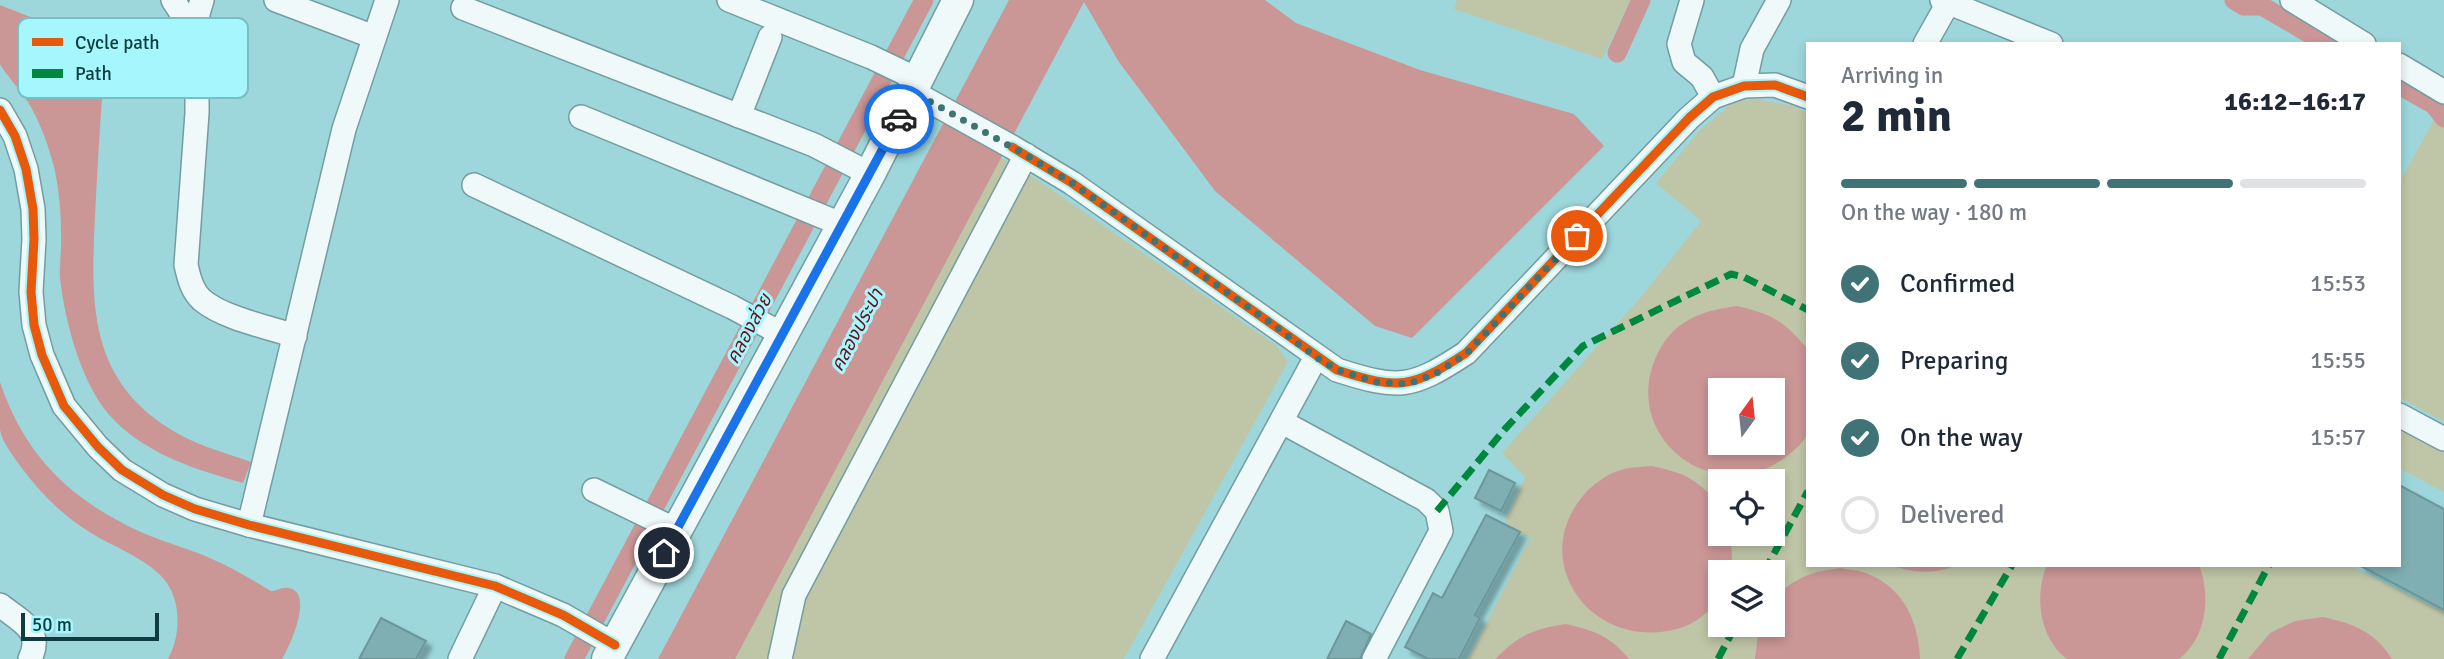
<!DOCTYPE html>
<meta charset="utf-8">
<style>
:root{--surface:#fff;--page:#f6f6f7;--text:#1f2937;--muted:#747a83;--line:#e0e1e3;--accent:#3f7376}
body{margin:0;font-family:Signika,"Noto Sans Thai",sans-serif;background:var(--page);color:var(--text);height:100vh;display:flex;flex-direction:column;font-size:26px;white-space:nowrap}
*{box-sizing:border-box;margin:0}
p{font-size:23px;color:var(--muted)}
.icon{flex:none;width:38px;height:38px;fill:none;stroke:currentColor;stroke-width:2;stroke-linecap:round;stroke-linejoin:round}
.map{position:relative;flex:1;overflow:hidden}
.drawer{position:absolute;left:1806px;top:42px;width:595px;height:525px;display:flex;flex-direction:column;background:var(--surface);border-radius:0px;box-shadow:0 4px 10px #0003}
.drawer>*{flex:none}
.needle{width:46px;rotate:15deg}
.controls{position:absolute;left:1708px;top:378px;display:grid;gap:14px}
.controls a{display:grid;place-items:center;width:77px;height:77px;border-radius:0px;background:var(--surface);box-shadow:0 4px 10px #0003;font-size:35px}
.scale{position:absolute;left:21px;bottom:18px;width:138px;box-sizing:border-box;padding-left:7px;border:4px solid #0d3d40;border-top:0;font-size:19px;line-height:24px;white-space:nowrap;color:#0d3d40;-webkit-text-stroke:5px #a5f7fd;paint-order:stroke}
.pin{position:absolute;display:grid;place-items:center;width:60px;height:60px;color:#fff;margin:-30px;border:4px solid #fff;border-radius:50%;box-shadow:0 2px 7px #0007}
.courier{position:absolute;display:grid;place-items:center;width:70px;height:70px;margin:-35px;border:5px solid #1a73e8;border-radius:50%;background:#fff;color:#222;box-shadow:0 2px 9px #0007}
.headline em{font-style:normal;font-weight:700}
.headline div{display:flex;flex-direction:column-reverse}
.headline{display:flex;align-items:center;justify-content:space-between;height:119px;padding:0 35px}
h1{font-size:46px;font-weight:700;line-height:52px}
.bar{display:grid;grid-template-columns:repeat(4,1fr);gap:10px 7px;align-content:center;height:84px;padding:0 35px}
.bar i{height:9px;border-radius:5px;background:var(--line)}
.bar .on{background:var(--accent)}
.bar p{grid-column:span 4}
ol{padding:0 35px;list-style:none}
li{display:flex;align-items:center;gap:21px;height:77px}
li p{margin-inline-start:auto}
li .icon{padding:7px;border-radius:50%;background:var(--accent);color:#fff;stroke-width:4}
li:last-child{color:var(--muted)}
li i{width:38px;height:38px;border:4px solid var(--line);border-radius:50%}
.map>svg:first-child{display:block}
.green{fill:#bfc6a7;fill-rule:evenodd}
.water{fill:#cb9696;fill-rule:evenodd}
.lines{fill:none;stroke-linecap:round;stroke-linejoin:round}
.canal{stroke:#cb9696;stroke-width:19}
.building{fill:#7fafb2;stroke:#6c979a;stroke-width:2;filter:url(#shadow)}
.minor-casing{stroke:#739da0;stroke-width:26}
.major-casing{stroke:#739da0;stroke-width:33}
.minor{stroke:#f0f9fa;stroke-width:23}
.major{stroke:#f0f9fa;stroke-width:30}
.quiet{stroke:#00873e;stroke-width:7;stroke-dasharray:14 7;stroke-linecap:butt}
.cycleway-casing{stroke:#a5f7fd;stroke-width:13}
.cycleway{stroke:#e8590c;stroke-width:9}
.done{stroke:#3f7376;stroke-width:7;stroke-dasharray:0 12.6}
.route{stroke:#1a73e8;stroke-width:9}
.labels{text-anchor:middle;dominant-baseline:central;stroke-width:6;stroke-linejoin:round;paint-order:stroke}
.water-label{font-size:19px;font-style:italic;fill:#6b101a;stroke:#a5f7fd}
.key{fill:#a5f7fd;stroke:#77bfc4;stroke-width:2}
.key-label{font-size:19px;fill:#0d3d40}
</style>
<div class="map">
<svg width="2444" height="659" viewBox="0 0 2444 659">
<defs>
<filter id="shadow"><feDropShadow dx="6" dy="6" stdDeviation="2" flood-color="#0004"/></filter>
</defs>
<rect width="100%" height="100%" fill="#9dd7db"/>
<g class="green">
<polygon points="1457,0 1631,0 1602,59 1454,9"/>
<path d="M1755 99 1795 106 1808 114V565H2348L2444 612V659H1468L1530 538 1504 525 1525 477 1502 453 1642 296 1701 221 1656 183 1700 130 1732 103ZM1720 390H1773V443H1720ZM1720 481H1773V534H1720ZM1720 572H1773V625H1720Z"/>
<polygon points="2434,120 2444,126 2444,422 2399,397 2399,183"/>
<polygon points="1001,158 1039,181 1277,346 1288,362 1124,659 735,659"/>
<polygon points="2399,429 2444,453 2444,492 2399,468"/>
</g>
<g class="water">
<polygon points="1009,0 1265,0 1296,23 1420,70 1574,114 1604,146 1412,338 1375,326 1215,191 1119,62 1084,2 735,659 658,659"/>
<path d="M0 5C55 27 88 34 102 98 99 138 97 177 95 216 91 300 88 376 167 427 192 444 223 452 251 462L243 483C197 470 149 455 115 421 82 389 65 322 60 278 59 264 62 250 61 235 61 212 59 189 54 167 48 144 40 122 28 102 23 94 2 69 0 64 0 54 0 18 0 5Z"/>
<path d="M1737 306C1772 314 1782 320 1806 347 1811 361 1808 380 1808 395 1808 406 1811 422 1808 432 1805 441 1795 450 1787 456 1717 511 1620 439 1656 357 1672 321 1700 311 1737 306ZM1720 390H1773V443H1720Z"/>
<path d="M0 382C25 457 72 501 143 533 166 543 191 549 214 560 233 568 252 580 271 591 278 591 284 585 292 589 312 597 290 646 282 659H168C181 636 182 599 163 578 145 558 114 547 91 533 63 516 40 493 21 467 14 457 2 442 0 430 0 415 0 397 0 382Z"/>
<path d="M1651 466C1686 473 1697 479 1720 506V534H1731L1732 559 1729 572H1720C1720 578 1722 588 1720 594 1716 607 1698 621 1686 626 1596 659 1521 561 1588 490 1598 481 1611 472 1624 469 1633 467 1642 467 1651 466Z"/>
<path d="M1890 565H1957C1934 575 1913 573 1890 565Z"/>
<path d="M2047 565H2199C2211 596 2207 637 2179 659H2067C2039 638 2034 595 2047 565Z"/>
<path d="M1841 568C1849 570 1860 570 1868 574 1904 588 1919 623 1920 659H1755L1759 625H1773V600C1795 577 1810 572 1841 568Z"/>
<path d="M2323 617C2354 624 2374 631 2392 659H2248L2270 633 2295 621Z"/>
<path d="M1566 624C1595 631 1610 636 1629 659H1495C1519 635 1533 629 1566 624Z"/>
</g>
<g class="lines">
<g class="canal">
<polyline points="2234,0 2244,6 2262,6 2327,44"/>
<polyline points="1617,53 1641,0"/>
<polyline points="2399,85 2434,105 2444,118"/>
<polyline points="574,659 924,0"/>
</g>
</g>
<g class="building">
<polygon points="1489,470 1515,483 1501,511 1475,498"/>
<polygon points="2399,485 2444,509 2444,610 2359,565 2399,565"/>
<polygon points="1486,515 1520,532 1475,615 1480,618 1459,659 1428,659 1405,647 1433,593 1442,598"/>
<polygon points="381,618 426,641 416,659 359,659"/>
<polygon points="1346,621 1371,634 1360,659 1327,659"/>
</g>
<g class="lines">
<g class="minor-casing">
<g id="minor">
<path d="M173 0 193 31 197 76V113L186 265C189 278 192 291 202 300 223 318 268 327 295 336"/>
<polyline points="276,0 374,37"/>
<polyline points="729,0 871,57 919,80"/>
<polyline points="1692,0 1679,44 1684,62 1702,77 1713,97"/>
<polyline points="1942,0 2051,44"/>
<polyline points="2292,0 2364,44"/>
<polyline points="463,8 814,145 870,174"/>
<polyline points="193,31 202,0"/>
<polyline points="1925,44 1948,3"/>
<polyline points="2399,65 2444,92"/>
<polyline points="1744,86 1752,49 1779,0"/>
<path d="M913 92 1012 147 1072 183 1337 370C1399 390 1411 389 1466 353L1689 118 1713 97 1744 86 1775 85 1808 97"/>
<polyline points="0,110 15,136 26,169 33,209 34,239 31,292 34,325 42,355 64,406 98,447 122,470 163,495 195,509 249,525 495,586 563,615 615,645"/>
<polyline points="739,116 770,37"/>
<polyline points="581,117 843,225"/>
<polyline points="474,185 732,307 782,334"/>
<polyline points="2399,415 2444,439"/>
<polyline points="1282,422 1426,500 1437,511 1441,531 1374,659"/>
<polyline points="594,490 676,530"/>
<polyline points="249,525 344,129 387,0"/>
<path d="M0 605C20 621 44 630 30 659"/>
<polyline points="460,659 495,586"/>
<polyline points="780,659 794,595 1026,155"/>
<polyline points="1152,659 1316,357"/>
</g>
</g>
<g class="major-casing">
<polyline id="major" points="607,659 870,174 958,0"/>
</g>
<use href="#minor" class="minor"/>
<use href="#major" class="major"/>
<g class="quiet">
<polyline points="1437,511 1505,429 1583,346 1731,274 1744,277 1808,310"/>
<polyline points="1764,572 1808,491"/>
<polyline points="1718,659 1736,625"/>
<polyline points="1957,659 2012,565"/>
<polyline points="2219,659 2269,565"/>
</g>
<g class="cycleway-casing">
<g id="cycleway">
<polyline points="0,110 15,136 26,169 33,209 34,239 31,292 34,325 42,355 64,406 98,447 122,470 163,495 195,509 249,525 495,586 563,615 615,645"/>
<path d="M1012 147 1072 183 1337 370C1399 390 1411 389 1466 353L1689 118 1713 97 1744 86 1775 85 1808 97"/>
</g>
</g>
<use href="#cycleway" class="cycleway"/>
</g>
<g class="lines">
<polyline class="done" points="899,119 913,92 1026,155 1072,183 1275,326 1316,357 1337,370 1376,382 1408,384 1435,374 1466,354 1577,236"/>
<polyline class="route" points="664,553 899,119"/>
</g>
<g class="labels">
<g class="water-label">
<text transform="translate(749 329) rotate(-62)">คลองส่วย</text>
<text transform="translate(857 330) rotate(-62)">คลองประปา</text>
</g>
</g>
<rect x="18" y="18" width="230" height="80" rx="10" class="key"/>
<rect x="32" y="38" width="31" height="8" fill="#e8590c"/>
<rect x="32" y="69" width="31" height="9" fill="#00873e"/>
<g class="key-label">
<text x="75" y="49">Cycle path</text>
<text x="75" y="80">Path</text>
</g>
</svg>
<div class="controls">
<a><svg class="needle" viewBox="-14 -14 28 28"><path d="M0-13l5 13h-10z" fill="#e53935"/><path d="M0 13l5-13h-10z" fill="#747a83"/></svg></a>
<a><svg class="icon" aria-label="locate" viewBox="0 0 24 24"><circle cx="12" cy="12" r="6"/><path d="M12 2v4M12 18v4M2 12h4M18 12h4"/></svg></a>
<a><svg class="icon" aria-label="layers" viewBox="0 0 24 24"><path d="M12 4l9 5-9 5-9-5zM3 14l9 5 9-5"/></svg></a>
</div>
<div class="scale">50 m</div>
<div class="pin" style="left:1577px;top:236px;background:#ea580c"><svg class="icon" aria-label="bag" viewBox="0 0 24 24"><path d="M5 8h14l-1 12H6zM9 8a3 3 0 0 1 6 0"/></svg></div>
<div class="pin" style="left:664px;top:553px;background:#1f2937"><svg class="icon" aria-label="home" viewBox="0 0 24 24"><path d="M3 11l9-7 9 7M6 9v11h12V9"/></svg></div>
<div class="courier" style="left:899px;top:119px"><svg class="icon" aria-label="car" viewBox="0 0 24 24"><path d="M5 17H2v-5l4-1 3-4h7l3 4 3 1v5h-3M9 17h6M6 11h13"/><circle cx="7" cy="17" r="2"/><circle cx="17" cy="17" r="2"/></svg></div>
<section class="drawer">
<div class="headline"><div><h1>2 min</h1><p>Arriving in</p></div><em>16:12–16:17</em></div>
<div class="bar"><i class="on"></i><i class="on"></i><i class="on"></i><i></i><p>On the way · 180 m</p></div>
<ol>
<li><svg class="icon" aria-label="check" viewBox="0 0 24 24"><path d="M5 12l5 5 9-10"/></svg>Confirmed<p>15:53</p></li>
<li><svg class="icon" aria-label="check" viewBox="0 0 24 24"><path d="M5 12l5 5 9-10"/></svg>Preparing<p>15:55</p></li>
<li><svg class="icon" aria-label="check" viewBox="0 0 24 24"><path d="M5 12l5 5 9-10"/></svg>On the way<p>15:57</p></li>
<li><i></i>Delivered</li>
</ol>
</section>
</div>
